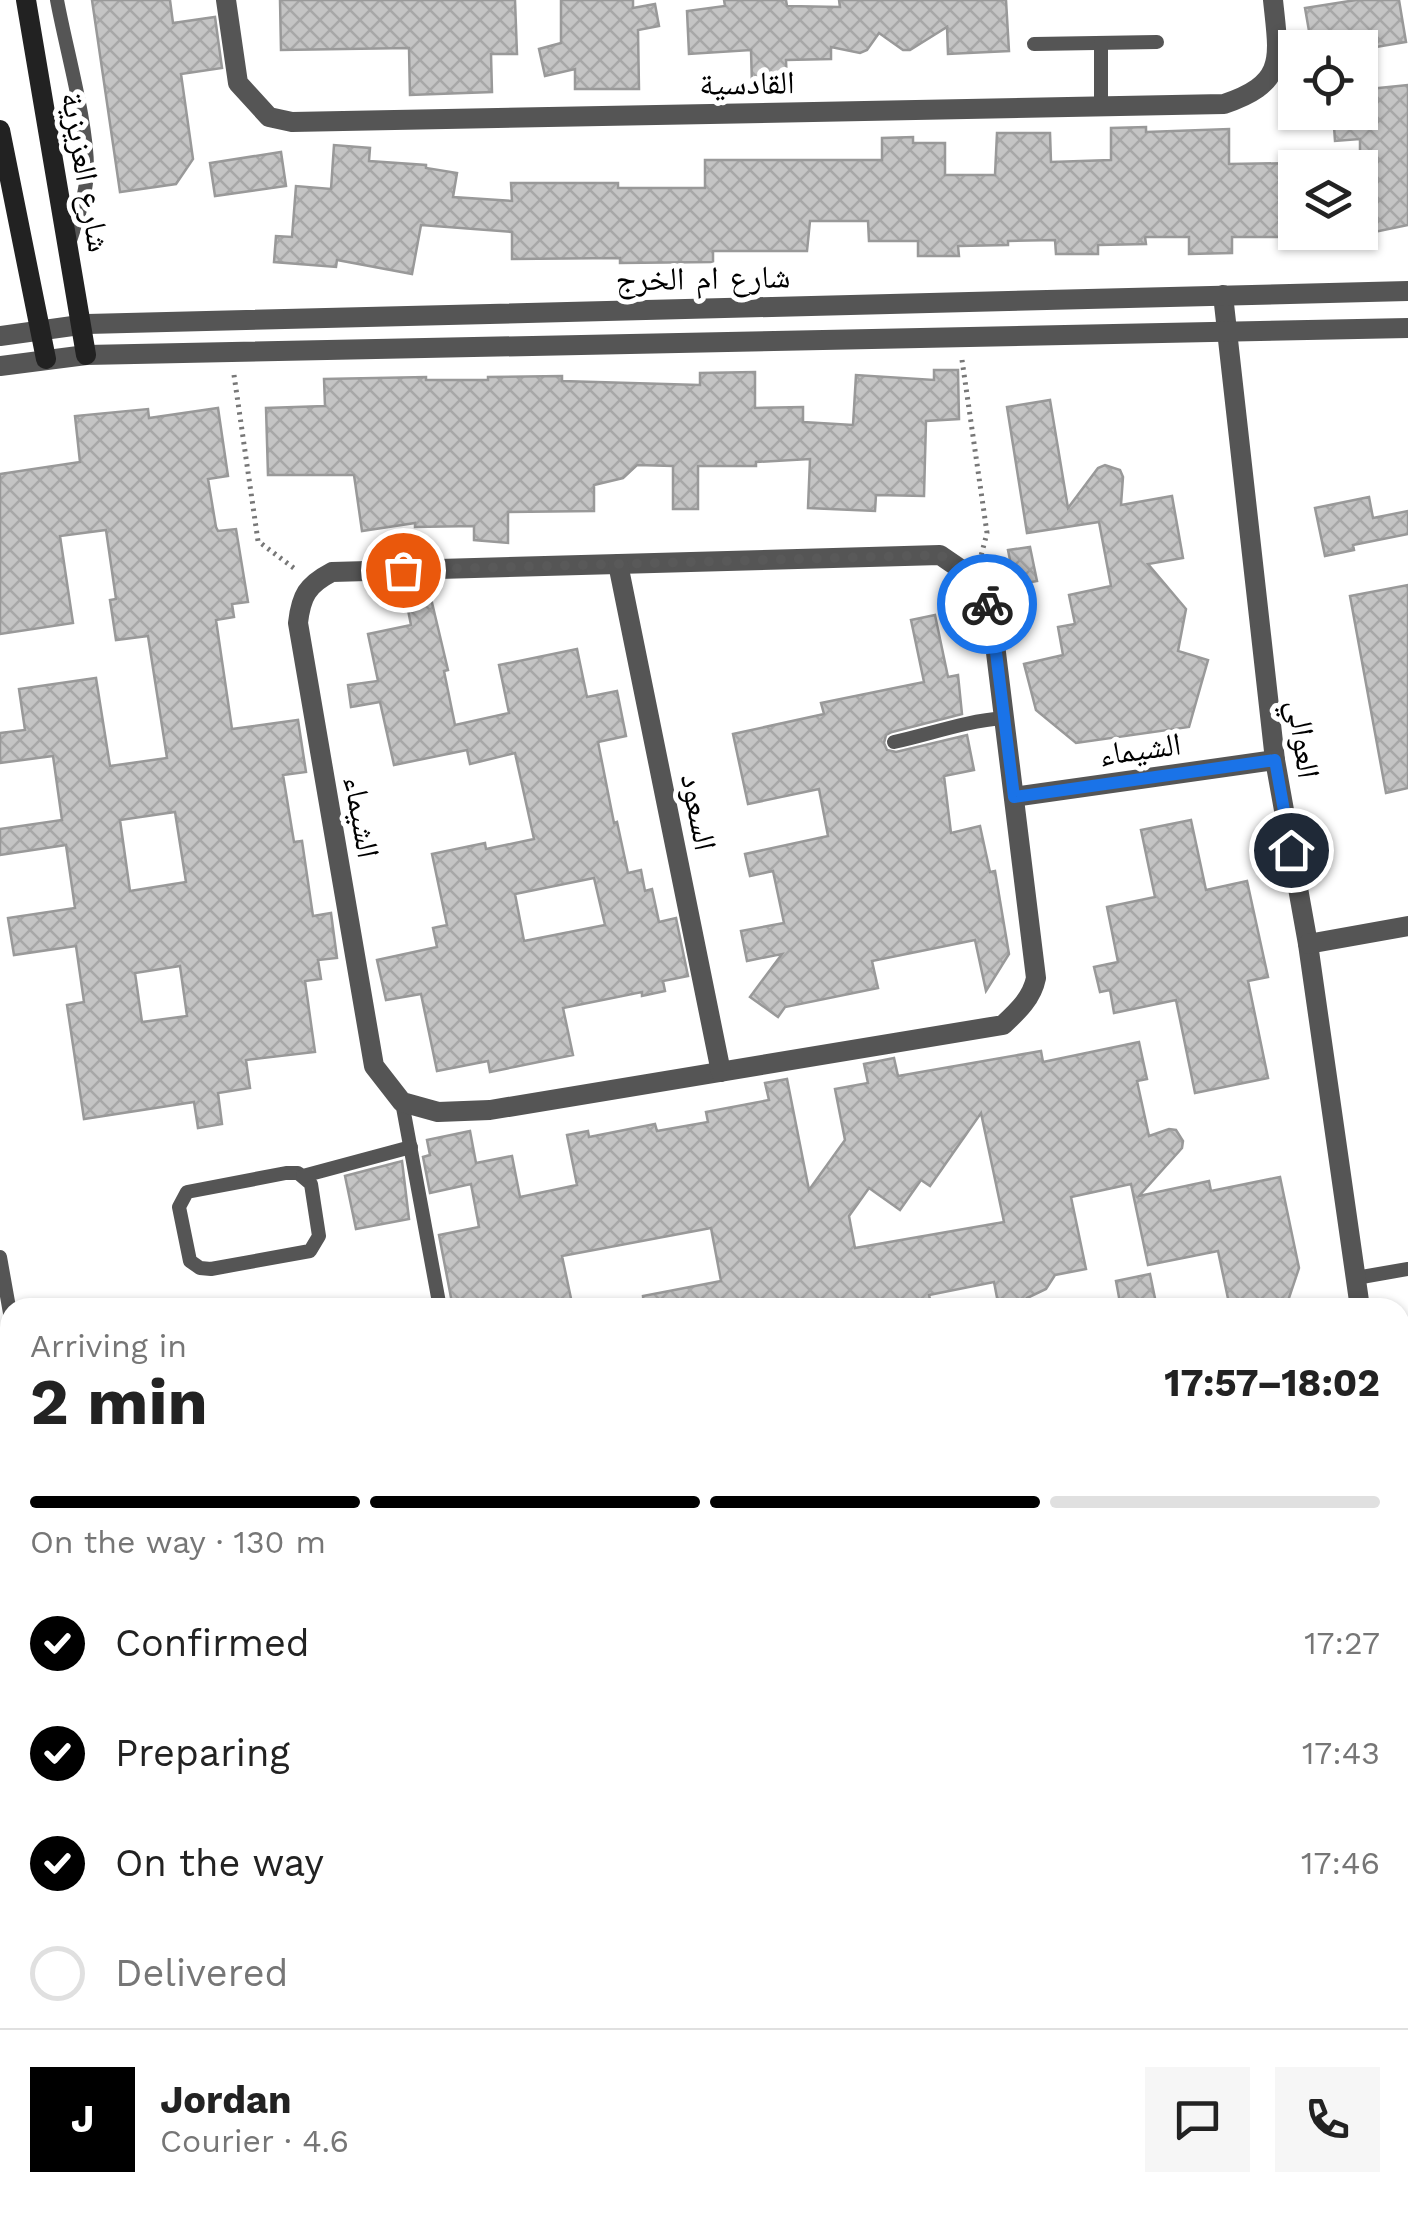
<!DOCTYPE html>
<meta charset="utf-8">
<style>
:root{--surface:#fff;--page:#f6f6f6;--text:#222;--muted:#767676;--line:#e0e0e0;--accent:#000}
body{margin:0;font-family:"Work Sans","Noto Naskh Arabic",sans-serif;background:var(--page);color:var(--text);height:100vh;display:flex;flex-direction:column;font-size:38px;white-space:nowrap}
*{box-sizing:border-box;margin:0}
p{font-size:32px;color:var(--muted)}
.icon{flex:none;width:55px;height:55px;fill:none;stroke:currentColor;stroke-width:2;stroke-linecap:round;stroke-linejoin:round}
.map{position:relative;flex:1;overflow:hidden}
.panel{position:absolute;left:0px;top:1298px;width:1410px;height:932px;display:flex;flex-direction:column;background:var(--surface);border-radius:30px 30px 0 0;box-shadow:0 2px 8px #0004}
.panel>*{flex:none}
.controls{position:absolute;left:1278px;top:30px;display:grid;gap:20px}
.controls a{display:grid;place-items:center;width:100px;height:100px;border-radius:0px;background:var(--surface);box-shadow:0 2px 8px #0004;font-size:50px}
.pin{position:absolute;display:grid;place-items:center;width:85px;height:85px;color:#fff;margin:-42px;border:5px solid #fff;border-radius:50%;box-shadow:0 2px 10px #0007}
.courier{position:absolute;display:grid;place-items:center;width:100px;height:100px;margin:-50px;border:8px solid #1a73e8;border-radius:50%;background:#fff;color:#222;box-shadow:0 2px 12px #0007}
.headline em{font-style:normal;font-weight:700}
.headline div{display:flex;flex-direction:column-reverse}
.headline{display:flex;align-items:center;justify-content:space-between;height:170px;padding:0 30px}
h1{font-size:65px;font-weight:700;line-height:75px}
.bar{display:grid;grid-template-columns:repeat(4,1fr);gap:15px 10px;align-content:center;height:120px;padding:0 30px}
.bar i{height:12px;border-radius:8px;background:var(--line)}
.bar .selected{background:var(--accent)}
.bar p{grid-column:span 4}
.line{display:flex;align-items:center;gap:25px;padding:0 30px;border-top:2px solid var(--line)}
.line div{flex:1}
.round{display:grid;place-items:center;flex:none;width:105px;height:105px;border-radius:0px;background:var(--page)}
ol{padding:0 30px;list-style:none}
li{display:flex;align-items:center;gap:30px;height:110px}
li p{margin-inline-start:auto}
li .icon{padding:10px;border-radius:50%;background:var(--accent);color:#fff;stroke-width:4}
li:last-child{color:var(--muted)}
li i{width:55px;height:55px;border:5px solid var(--line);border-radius:50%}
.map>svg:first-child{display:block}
.building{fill:url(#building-cross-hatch);stroke:#999;stroke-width:2.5;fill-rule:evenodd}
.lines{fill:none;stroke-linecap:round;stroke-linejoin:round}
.primary-casing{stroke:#dbdbdb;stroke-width:30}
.path{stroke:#777;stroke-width:5;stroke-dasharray:2.5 5;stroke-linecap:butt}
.service{stroke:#555;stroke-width:14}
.minor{stroke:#555;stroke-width:20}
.tertiary{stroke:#555;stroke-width:20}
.secondary{stroke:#222;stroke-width:20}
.primary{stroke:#000;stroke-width:25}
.done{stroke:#595959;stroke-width:10;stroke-dasharray:0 18}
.route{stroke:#1a73e8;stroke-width:12}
.labels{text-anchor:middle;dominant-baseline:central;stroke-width:10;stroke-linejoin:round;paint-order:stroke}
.street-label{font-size:32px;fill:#000;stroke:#fff}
</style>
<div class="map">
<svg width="1408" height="2228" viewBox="0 0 1408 2228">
<defs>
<pattern id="building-cross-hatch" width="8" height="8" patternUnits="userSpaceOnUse" patternTransform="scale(2.5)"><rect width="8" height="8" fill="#c4c4c4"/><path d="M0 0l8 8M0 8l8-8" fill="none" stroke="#a7a7a7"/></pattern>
</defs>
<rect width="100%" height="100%" fill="#fff"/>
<g class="building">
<polygon points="92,0 170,0 173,23 215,17 222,68 181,74 193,159 176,184 120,192"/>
<polygon points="280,0 515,0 517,54 491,54 492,92 410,95 409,48 281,50"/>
<polygon points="561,0 633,0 633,8 655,4 659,26 638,30 639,89 575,89 575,69 545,76 539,49 561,43"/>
<polygon points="724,0 786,0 787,6 840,7 839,0 1006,0 1009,51 948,54 947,27 910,50 903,50 879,33 867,50 860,53 831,47 831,59 786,60 787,85 752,86 751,50 689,54 687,11 725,6"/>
<polygon points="1356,0 1399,0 1406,42 1370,48 1312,48 1305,8"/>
<polygon points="1408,85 1408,225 1360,235 1360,139 1335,141 1333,112 1360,112 1360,90"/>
<polygon points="1146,127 1146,132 1229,129 1229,164 1295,163 1295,232 1291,232 1291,237 1232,237 1232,253 1189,254 1189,237 1145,237 1146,244 1098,245 1098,254 1056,254 1055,240 1008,241 1008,245 958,246 959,256 918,256 918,241 869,241 868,221 810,221 807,251 713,251 713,262 620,263 620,258 512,259 512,232 421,225 412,274 337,260 336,267 274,262 276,236 292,237 296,186 331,189 334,145 370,148 369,161 426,165 426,168 457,173 453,197 512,201 511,183 618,183 618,188 705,188 705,160 882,160 882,138 913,137 913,143 945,143 945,175 995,175 997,133 1050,133 1051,162 1111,160 1111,128"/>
<polygon points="281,152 286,186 215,196 210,163"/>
<polygon points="934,370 958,370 959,419 926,421 924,496 876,495 875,511 808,508 810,459 756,462 756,466 698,466 698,509 673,509 673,466 637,465 623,478 594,485 594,511 508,512 508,543 474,540 474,526 415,527 415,523 362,531 354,475 268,475 266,408 325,406 324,379 426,377 426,380 488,380 488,377 562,376 562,381 700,385 700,373 755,372 755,408 803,407 803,422 853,425 856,375 934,380"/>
<polygon points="1050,400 1068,508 1098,468 1105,465 1120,470 1123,477 1121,505 1172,496 1183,558 1148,564 1186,609 1178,651 1208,660 1189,727 1076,743 1036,710 1024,664 1063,655 1058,627 1075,624 1069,595 1111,586 1099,522 1027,533 1007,407"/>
<path d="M218 408 228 476 208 479 216 527 218 531 236 529 248 602 232 604 234 617 216 620 232 729 298 720 306 772 283 775 294 842 302 841 313 916 331 913 337 958 318 960 321 979 305 981 315 1052 246 1060 250 1088 218 1093 222 1124 198 1128 194 1102 84 1119 67 1005 84 1002 76 946 14 955 8 918 75 908 66 845 0 855V829L62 820 53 756 0 763V733L25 730 19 689 96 678 110 766 167 758 148 636 116 640 110 600 116 599 106 530 60 536 73 623 0 634V474L80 462 75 416 148 409 149 418ZM175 812 186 882 130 891 120 820ZM180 966 187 1016 142 1022 135 973Z"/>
<polygon points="1369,497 1373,518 1408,511 1408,534 1353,545 1354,550 1325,556 1315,508"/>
<polygon points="1030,547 1037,581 1015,585 1008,550"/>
<polygon points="1408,585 1408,788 1386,793 1350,596"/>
<path d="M429 590 448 670 444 671 455 725 509 713 499 665 577 649 587 697 617 691 626 736 598 742 614 823 617 822 628 873 641 870 645 891 652 889 659 922 676 918 688 976 663 981 665 991 642 996V992L563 1008 573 1055 490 1072 488 1061 437 1071 421 994 386 1000 377 960 437 947 433 928 447 925 432 854 485 843 486 849 534 839 515 753 470 764 467 750 394 765 380 702 351 707 348 685 378 681 368 634 411 625 405 595ZM594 878 605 925 524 941 515 894Z"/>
<polygon points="935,615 948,677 958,675 962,714 892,732 886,735 884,743 887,750 896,752 967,735 974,770 944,776 951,833 980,826 990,872 995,871 1009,954 986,991 975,940 872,961 878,988 785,1007 778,1017 750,997 782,954 747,961 741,931 784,923 773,871 750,876 745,854 828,836 819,789 748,804 733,734 824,714 821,703 924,682 911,620"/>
<polygon points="1191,820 1206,890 1247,881 1268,977 1248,981 1268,1078 1195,1093 1176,1000 1114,1013 1110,990 1100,992 1094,967 1118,962 1107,907 1155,897 1141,830"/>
<path d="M1139 1042 1147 1079 1137 1081 1149 1136 1169 1129 1176 1130 1183 1141 1182 1148 1139 1196 1209 1181 1211 1191 1280 1177 1299 1268 1286 1307 1271 1302 1230 1308 1218 1251 1148 1265 1131 1184 1071 1197 1086 1269 1055 1275 1046 1289 1027 1298 1029 1308H999L994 1282 929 1295 932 1308H644L643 1296 721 1281 711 1228 562 1256 573 1308H453L439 1235 479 1227 471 1184 430 1193 423 1157 430 1155 427 1140 470 1131 476 1163 512 1156 520 1197 577 1185 567 1135 588 1131 589 1137 655 1124 657 1131 708 1122 706 1112 769 1100 765 1083 787 1079 809 1190 845 1140 835 1089 868 1083 864 1064 894 1058 898 1076 1041 1051 1043 1062ZM981 1113 1004 1222 855 1248 849 1216 869 1188 900 1210 921 1180 930 1186Z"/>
<polygon points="402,1161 409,1219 356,1229 345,1176"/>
<polygon points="1150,1274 1157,1308 1121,1308 1116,1281"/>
</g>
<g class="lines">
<g class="primary-casing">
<g id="primary">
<polyline points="1400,2120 1408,2119"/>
<polyline points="1400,2141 1408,2144"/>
<polyline points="290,2228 291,2227"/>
<polyline points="869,2228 909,2220"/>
<polyline points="1134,2228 1172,2220"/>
</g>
</g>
<g class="path">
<polyline points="962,360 987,533 981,556"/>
<polyline points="234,375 258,541 295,569"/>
<polyline points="1400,1722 1408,1721"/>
</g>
<g class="service">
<path d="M57 0C66 49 88 125 87 172 86 196 77 219 70 241"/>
<polyline points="1034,44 1157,42"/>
<polyline points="1101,106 1101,43"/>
<path d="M894 742C931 734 965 721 1004 718"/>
<polyline points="402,1102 440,1308"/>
<polygon points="286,1173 298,1173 311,1184 319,1236 310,1251 211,1269 200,1268 190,1261 179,1207 187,1192"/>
<polyline points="303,1176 411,1147"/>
<polyline points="0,1257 10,1313"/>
<polyline points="1356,1278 1408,1269"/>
</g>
<g class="minor">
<path d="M226 0 238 83 269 117 292 122 1224 104C1287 83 1279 58 1273 0"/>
<polyline points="1223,295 1275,760 1308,944 1360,1308"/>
<path d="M940 555 975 579 991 612 1036 978C1032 998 1018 1011 1003 1025L490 1110 438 1112 402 1102 374 1066 298 623C301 596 307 585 332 572Z"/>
<polyline points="618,564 721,1072"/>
<polyline points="1014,797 1275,760"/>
<polyline points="1308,944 1408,926"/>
<polyline points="1400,1538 1408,1578"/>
<polyline points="0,1565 10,1563"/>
<polyline points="0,2024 10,2022"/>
<polyline points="1400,2029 1408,2029"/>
<polyline points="286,2228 327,2220"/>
</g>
<g class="tertiary">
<polyline points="0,336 87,324 1408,291"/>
<polyline points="0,366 86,355 1408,328"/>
</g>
<g class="secondary">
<polyline points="26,0 86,355"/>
<polyline points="0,130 46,359"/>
</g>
<use href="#primary" class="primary"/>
</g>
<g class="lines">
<polyline class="done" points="403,570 940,555 975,580 987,604"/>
<polyline class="route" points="987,604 991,612 1014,797 1275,760 1291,850"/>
</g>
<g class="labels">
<g class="street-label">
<text transform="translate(747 83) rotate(-1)">القادسية</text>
<text transform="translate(86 172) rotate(80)">شارع العزيزية</text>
<text transform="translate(703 278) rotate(-1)">شارع ام الخرج</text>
<text transform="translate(1304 739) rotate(82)">العوالي</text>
<text transform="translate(1140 749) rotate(-8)">الشيماء</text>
<text transform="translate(699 812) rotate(79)">السعود</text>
<text transform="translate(362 817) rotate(80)">الشيماء</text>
</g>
</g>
</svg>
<div class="controls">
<a><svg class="icon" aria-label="locate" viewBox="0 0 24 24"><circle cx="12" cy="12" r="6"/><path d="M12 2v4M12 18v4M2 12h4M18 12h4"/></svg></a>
<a><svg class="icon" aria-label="layers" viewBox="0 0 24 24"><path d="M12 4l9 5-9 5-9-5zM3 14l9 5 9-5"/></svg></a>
</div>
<div class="pin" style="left:403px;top:570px;background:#ea580c"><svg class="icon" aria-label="bag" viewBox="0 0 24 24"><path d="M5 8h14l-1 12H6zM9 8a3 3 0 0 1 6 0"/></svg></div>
<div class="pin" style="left:1291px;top:850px;background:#1f2937"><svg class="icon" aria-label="home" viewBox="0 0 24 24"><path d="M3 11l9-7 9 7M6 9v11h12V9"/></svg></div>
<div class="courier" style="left:987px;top:604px"><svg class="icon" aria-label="bike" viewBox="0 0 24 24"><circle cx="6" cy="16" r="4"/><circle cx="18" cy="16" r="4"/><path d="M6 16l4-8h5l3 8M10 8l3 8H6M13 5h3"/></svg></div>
<section class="panel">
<div class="headline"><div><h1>2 min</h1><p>Arriving in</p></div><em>17:57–18:02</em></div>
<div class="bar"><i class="selected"></i><i class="selected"></i><i class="selected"></i><i></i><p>On the way · 130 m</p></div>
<ol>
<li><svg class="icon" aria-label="check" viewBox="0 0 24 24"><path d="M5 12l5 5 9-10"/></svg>Confirmed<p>17:27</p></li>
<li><svg class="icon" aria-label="check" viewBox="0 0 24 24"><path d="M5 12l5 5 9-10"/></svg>Preparing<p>17:43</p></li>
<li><svg class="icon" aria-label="check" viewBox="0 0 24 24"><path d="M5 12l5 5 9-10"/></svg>On the way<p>17:46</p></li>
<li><i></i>Delivered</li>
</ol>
<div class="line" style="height:180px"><b class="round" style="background:var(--accent);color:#fff">J</b><div><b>Jordan</b><p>Courier · 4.6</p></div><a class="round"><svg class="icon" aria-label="chat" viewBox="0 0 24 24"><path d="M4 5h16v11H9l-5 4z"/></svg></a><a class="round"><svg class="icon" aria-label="phone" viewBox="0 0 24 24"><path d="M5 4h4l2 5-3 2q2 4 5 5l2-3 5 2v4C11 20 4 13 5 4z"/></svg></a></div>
</section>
</div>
